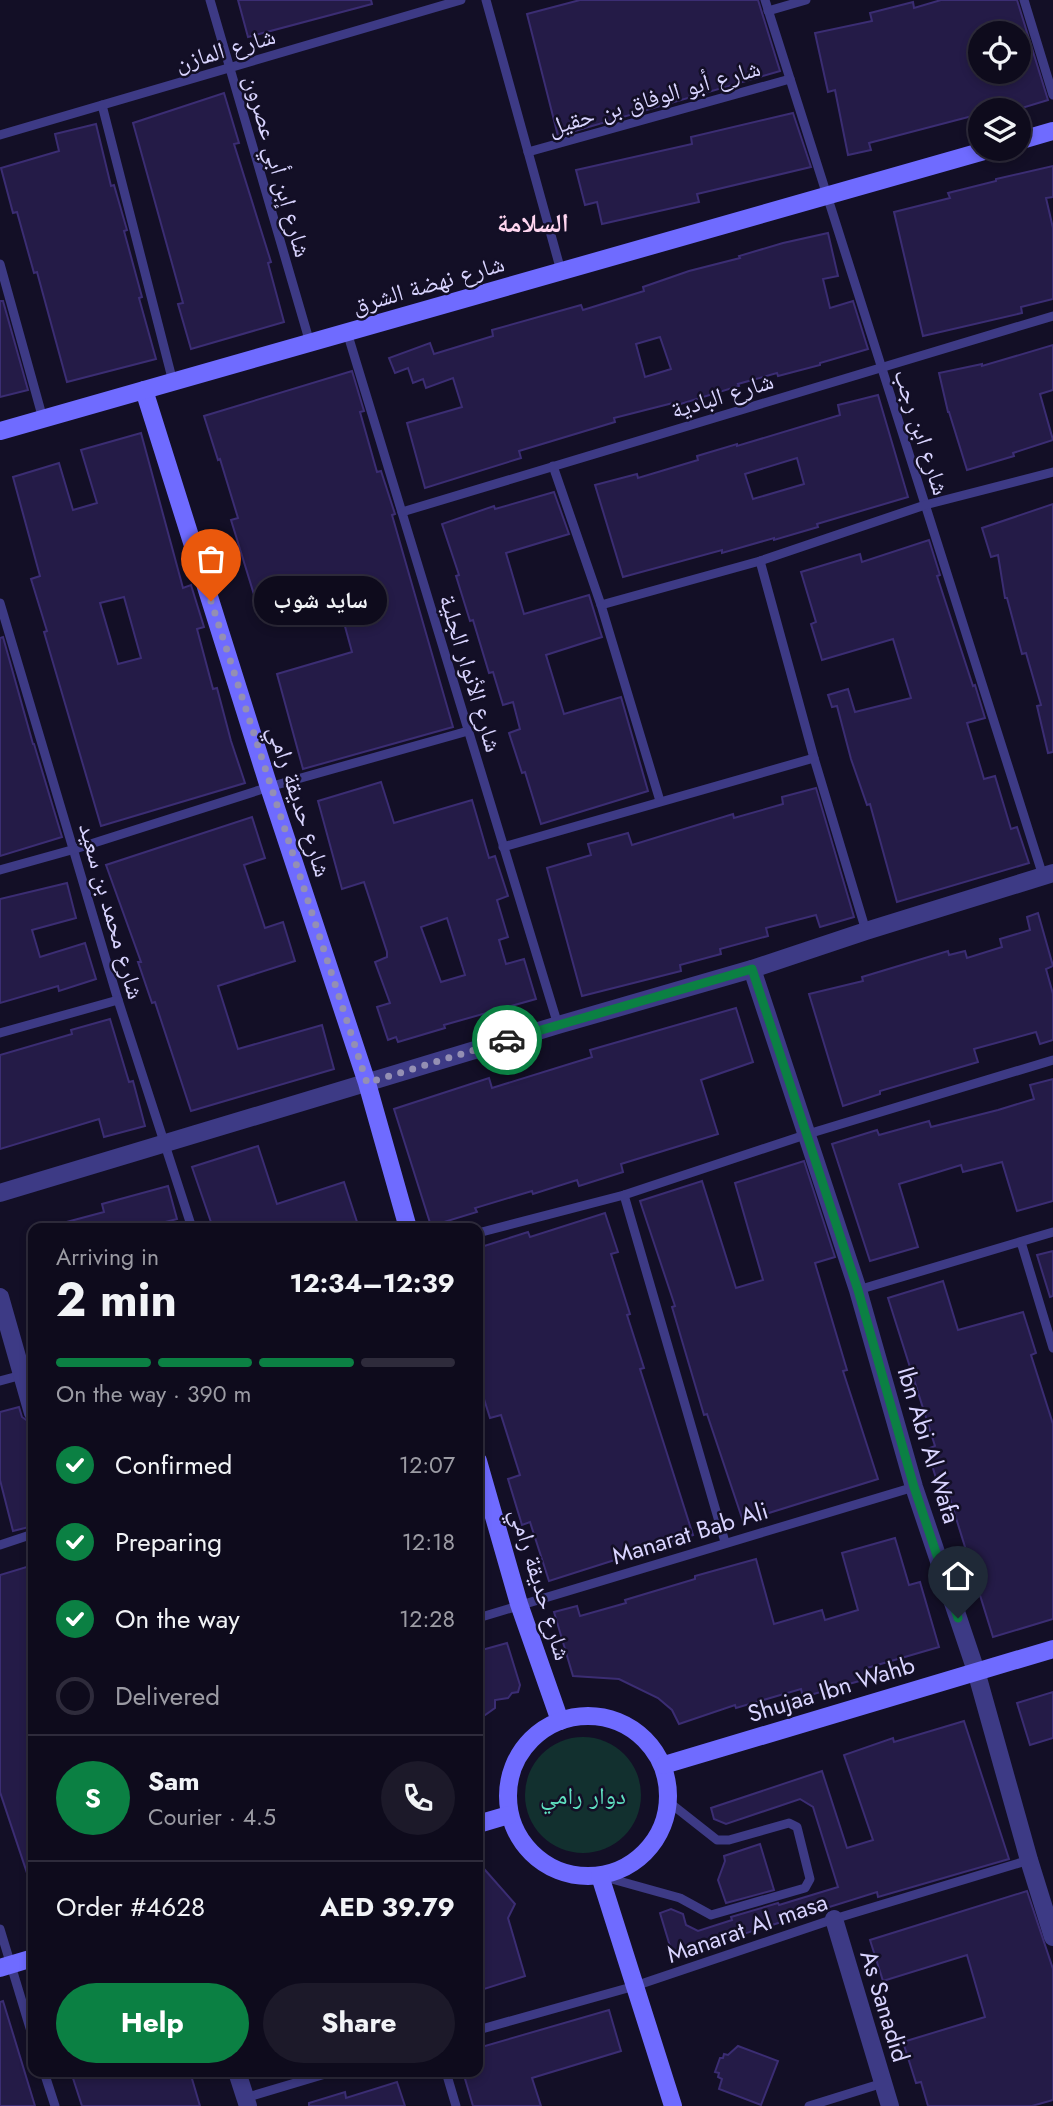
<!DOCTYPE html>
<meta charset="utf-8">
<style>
:root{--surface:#0e0b1c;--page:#1c1929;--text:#f1f3f6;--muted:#9b9ba3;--line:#2e2b3b;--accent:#0b8043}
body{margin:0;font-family:Jost,"Noto Naskh Arabic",sans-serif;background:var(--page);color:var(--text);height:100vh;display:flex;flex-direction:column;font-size:26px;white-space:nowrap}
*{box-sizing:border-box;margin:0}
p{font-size:23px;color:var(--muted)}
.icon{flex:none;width:38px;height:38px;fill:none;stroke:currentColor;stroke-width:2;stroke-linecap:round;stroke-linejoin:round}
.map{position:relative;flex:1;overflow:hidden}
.drawer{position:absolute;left:28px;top:1223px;width:455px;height:854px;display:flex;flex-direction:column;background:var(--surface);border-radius:14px;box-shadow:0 4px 10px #0003,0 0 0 2px var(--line)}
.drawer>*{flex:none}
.fabs{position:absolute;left:968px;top:21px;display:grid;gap:14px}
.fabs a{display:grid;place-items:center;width:63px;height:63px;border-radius:50%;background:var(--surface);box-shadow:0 4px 10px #0003,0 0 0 2px var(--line);font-size:35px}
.pin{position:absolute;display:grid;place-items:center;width:60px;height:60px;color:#fff;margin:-72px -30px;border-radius:50% 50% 50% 0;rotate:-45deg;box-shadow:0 0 7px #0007}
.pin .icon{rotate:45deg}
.courier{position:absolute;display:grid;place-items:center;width:70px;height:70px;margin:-35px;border:5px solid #0b8043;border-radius:50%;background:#fff;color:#222;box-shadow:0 2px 9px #0007}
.bubble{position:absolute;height:49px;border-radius:24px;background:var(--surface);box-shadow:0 4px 10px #0003,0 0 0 2px var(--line);font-size:23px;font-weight:700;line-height:49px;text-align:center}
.head em{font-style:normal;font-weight:700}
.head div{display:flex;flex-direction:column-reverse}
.head{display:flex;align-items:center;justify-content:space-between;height:119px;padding:0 28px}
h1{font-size:46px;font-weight:700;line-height:52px}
.bar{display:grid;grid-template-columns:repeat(4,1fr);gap:10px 7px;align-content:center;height:84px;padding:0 28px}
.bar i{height:9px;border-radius:5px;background:var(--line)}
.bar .active{background:var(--accent)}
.bar p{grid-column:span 4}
.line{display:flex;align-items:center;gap:18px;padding:0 28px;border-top:2px solid var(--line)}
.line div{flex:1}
.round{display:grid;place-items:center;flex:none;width:74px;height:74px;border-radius:37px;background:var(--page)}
ol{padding:0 28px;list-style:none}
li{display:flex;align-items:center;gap:21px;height:77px}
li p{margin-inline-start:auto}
li .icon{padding:7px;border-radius:50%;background:var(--accent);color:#fff;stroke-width:4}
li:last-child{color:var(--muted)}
li i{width:38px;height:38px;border:4px solid var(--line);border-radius:50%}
.cta{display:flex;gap:14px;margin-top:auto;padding:14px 28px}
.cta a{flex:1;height:80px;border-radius:42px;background:var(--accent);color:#fff;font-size:28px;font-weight:700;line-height:80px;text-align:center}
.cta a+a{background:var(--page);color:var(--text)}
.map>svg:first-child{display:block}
.green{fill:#12302f}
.building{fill:#241b47;stroke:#3b2d73;stroke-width:2;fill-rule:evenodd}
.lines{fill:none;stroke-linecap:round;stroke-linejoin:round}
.lane{stroke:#3d3a85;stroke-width:9}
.street{stroke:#3d3a85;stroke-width:18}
.secondary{stroke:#6f6bff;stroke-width:18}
.done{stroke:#948fb3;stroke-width:7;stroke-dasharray:0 12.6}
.route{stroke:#0b8043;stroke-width:9}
.labels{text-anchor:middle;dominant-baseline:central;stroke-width:5;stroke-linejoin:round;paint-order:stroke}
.street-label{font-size:24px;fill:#d9d4ff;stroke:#130f26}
.park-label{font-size:24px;fill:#5fe0c0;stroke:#130f26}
.neighbourhood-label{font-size:26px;font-weight:bold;fill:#ffd6f0;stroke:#130f26}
</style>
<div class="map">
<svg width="1053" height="2106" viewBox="0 0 1053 2106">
<rect width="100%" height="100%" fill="#130f26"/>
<circle class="green" cx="583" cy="1795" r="58"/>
<g class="building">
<polygon points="238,0 371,0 372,4 248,37"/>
<polygon points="580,0 758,0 780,71 558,136 527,14"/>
<path d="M941 0H1017L1048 100 1015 110H980V114L869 143 871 150 848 155 835 90 828 92 815 33 872 21 870 13 913 2 914 8ZM980 33H1018V72H980Z"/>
<polygon points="224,93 239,143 234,144 271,262 268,263 284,322 191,349 178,304 183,303 133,123"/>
<polygon points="793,113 811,167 697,194 699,202 602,224 597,202 585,205 576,170 692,144 691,137"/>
<polygon points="96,124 111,186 114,185 127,230 124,231 142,297 139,298 156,359 67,382 37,272 34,273 17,212 13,213 1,168 59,151 55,134"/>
<polygon points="1053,166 1053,197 1046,198 1053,228 1053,299 1021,307 1022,313 923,336 894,212 950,198 948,193 996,181 996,179"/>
<path d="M828 233 838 276 823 279 830 308 853 301 868 349 820 363V365L778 376 777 373 738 384 739 386 674 406 673 403 614 418 615 422 519 451 521 458 425 488 407 423 462 407 453 378 426 388 423 379 413 383 408 368 395 373 389 358 430 343 434 354 493 336 492 330 581 305 583 310 644 291 643 287 689 271 740 258 739 256 783 243ZM660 337 671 369 645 377 636 344Z"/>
<polygon points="0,301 3,301 28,390 0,397"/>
<polygon points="1053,345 1053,390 1040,394 1053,440 1013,453 1014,456 967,470 949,412 948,412 939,373 982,364 982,366"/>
<polygon points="352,371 364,411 360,412 377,472 381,471 395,514 392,515 453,727 303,769 277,674 352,652 335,590 260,614 231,520 238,518 220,459 218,460 204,416"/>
<path d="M878 395 908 497 817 524 818 527 774 540V538L722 553V550L623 577 595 485 637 474 638 478 698 460 697 456 737 444V446L840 415 838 405ZM797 458 804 484 753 499 745 474Z"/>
<path d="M141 433 183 588 191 585 204 627 197 629 213 689 217 688 231 741 245 783 101 826 44 632 47 631 31 579 40 576 13 477 59 463 73 510 97 503 81 450ZM124 597 141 658 118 664 100 603Z"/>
<polygon points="554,492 569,534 506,553 524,614 589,595 602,637 546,655 564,714 621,697 648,791 541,824 525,772 522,773 509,733 520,729 513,702 503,705 493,672 489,673 473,620 470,621 456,576 459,575 442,524 494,506 495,509"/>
<polygon points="1053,504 1053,752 1048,753 1037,706 1041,705 1026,653 1022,654 1007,598 1005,598 998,555 991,557 982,528"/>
<polygon points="929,540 940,575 937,576 973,686 975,685 985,718 967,723 984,779 995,776 1011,829 1017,827 1029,863 897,902 870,804 867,805 851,759 837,706 832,707 828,695 848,689 855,712 911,698 893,639 822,660 811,624 816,622 801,572 860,554 862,562"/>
<polygon points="3,637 33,744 34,744 62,837 0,856 0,638"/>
<path d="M381 782 394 823 472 800 489 858 495 856 508 896 497 900 508 937 499 940 506 964 524 959 536 999 444 1025 445 1028 398 1042 396 1037 388 1040 377 1007 390 1003 375 962 387 957V952L364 882 342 889 318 801ZM447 918 465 975 441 982 421 927Z"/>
<polygon points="816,788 854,917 820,927 816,915 766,928 768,936 720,949 721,954 680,965 681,971 582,996 547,868 591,855 588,844 628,833 632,845 733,814 734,818 783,804 782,797"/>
<polygon points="252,817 265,858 244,865 265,928 283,922 295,961 218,986 238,1049 322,1025 334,1069 191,1111 155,1002 152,1003 138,962 141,962 106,865"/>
<polygon points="67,883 76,918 32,930 40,957 85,943 96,979 59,991 58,986 0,1003 0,899"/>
<polygon points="1038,913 1053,966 1046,969 1053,994 1053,1040 1040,1044 1036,1032 974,1049 978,1062 880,1091 880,1094 843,1106 809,994 863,981 862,977 948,951 949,955 965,951 967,958 1002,947 1000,939 1030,930 1027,917"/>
<polygon points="736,1008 753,1062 701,1080 718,1134 621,1164 623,1172 579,1186 577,1180 533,1194 532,1191 475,1208 477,1212 431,1226 394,1109 489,1078 492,1088 592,1057 590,1050"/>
<polygon points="110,1019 129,1082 133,1081 145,1126 104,1137 99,1119 0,1149 0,1055 72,1034 71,1030"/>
<polygon points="1053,1079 1053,1201 1017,1211 1002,1162 963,1172 961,1165 899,1184 918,1247 870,1261 832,1144 877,1130 879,1135 929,1121 931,1127 998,1110 1034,1099 1030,1085"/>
<polygon points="258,1146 277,1204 344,1182 359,1228 213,1228 192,1167"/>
<polygon points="804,1161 835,1257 815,1263 847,1370 843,1371 878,1479 743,1521 707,1414 704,1415 672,1307 675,1306 640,1201 702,1181 736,1288 763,1280 735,1183"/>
<polygon points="168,1186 177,1219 142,1228 60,1228 59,1224 104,1212 102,1204"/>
<polygon points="605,1213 618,1252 611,1254 630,1314 627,1315 644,1368 640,1369 693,1535 549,1581 530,1522 522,1525 508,1479 520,1475 501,1415 490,1418 478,1380 478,1248 528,1232 530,1237"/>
<polygon points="1053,1251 1053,1296 1050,1297 1037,1255"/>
<polygon points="943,1281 958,1330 1023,1312 1036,1353 1031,1355 1053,1424 1053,1619 993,1637 947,1489 940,1491 927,1449 935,1446 888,1298"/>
<polygon points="19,1407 22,1417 32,1424 33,1431 33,1526 13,1531 0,1480 0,1412"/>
<polygon points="895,1538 909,1585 920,1582 939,1647 867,1668 870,1678 803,1697 801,1689 736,1708 735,1705 679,1724 672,1710 658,1698 619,1679 573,1676 554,1612 577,1606 580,1616 626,1603 625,1600 695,1579 695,1576 756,1559 774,1624 822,1610 825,1620 858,1610 842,1553"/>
<polygon points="33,1565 33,1882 30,1882 0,1792 0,1575"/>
<polygon points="507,1643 520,1685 518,1692 512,1693 508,1698 495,1700 495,1708 478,1720 478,1651"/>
<polygon points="1053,1692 1053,1738 1030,1745 1017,1703"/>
<polygon points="964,1721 1009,1859 878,1897 877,1892 673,1956 660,1913 671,1909 683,1914 686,1925 698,1931 732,1920 731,1917 778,1903 779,1905 838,1887 813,1807 800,1799 726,1824 714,1819 711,1808 822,1771 847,1848 873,1840 844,1755 893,1738 894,1742"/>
<polygon points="760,1844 774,1890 726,1903 718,1880 725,1861 724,1856"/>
<polygon points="478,1862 515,1904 508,1918 525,1976 478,1991"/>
<polygon points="1027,1891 1053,1969 1053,2100 1032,2106 928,2106 921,2082 916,2083 903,2042 985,2017 967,1955 883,1981 870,1940"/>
<polygon points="3,2001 18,2050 35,2106 0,2106 0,2002"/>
<polygon points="609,2010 621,2051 532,2078 541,2106 473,2106 463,2072 478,2072 478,2048"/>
<polygon points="738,2046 778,2061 761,2105 719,2089 722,2079 718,2077 719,2073 715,2072 720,2058 723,2058 724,2054 728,2055"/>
<polygon points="71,2072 190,2072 200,2106 82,2106"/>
<polygon points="397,2082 405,2106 309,2106 309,2103 345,2092 346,2098"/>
</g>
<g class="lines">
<g class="lane">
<polyline points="210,0 310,343"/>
<polyline points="486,0 561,271"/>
<polyline points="765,0 1043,876"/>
<polyline points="1024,0 1053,95"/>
<polyline points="768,11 806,0"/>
<polyline points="102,105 173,382"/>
<polyline points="0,135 461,0"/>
<polyline points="528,152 790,79"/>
<polyline points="0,264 43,419"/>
<polyline points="347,332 558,1025"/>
<polyline points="553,466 601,605 660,801"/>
<polyline points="402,512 1053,316"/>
<polyline points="760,561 814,758 866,931"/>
<polyline points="0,603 118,1000 192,1228"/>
<polyline points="601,605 760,561 925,505 1053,472"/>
<polyline points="503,847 814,758"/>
<polyline points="0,870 75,849 269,787 468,731"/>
<polyline points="0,1033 118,1000"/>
<polyline points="624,1195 725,1542"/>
<polyline points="478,1233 624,1195 808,1134 1053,1060"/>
<polyline points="1021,1242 1053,1348"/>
<polyline points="858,1290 1053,1232"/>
<polyline points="0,1381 22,1375"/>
<polyline points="0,1545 33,1534"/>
<polyline points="478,1618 914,1487"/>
<polyline points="601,1876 680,1898 711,1915 805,1888 810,1879 797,1827 789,1823 729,1840 717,1840 670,1803"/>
<polyline points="0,1929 33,2038"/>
<polyline points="478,2030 635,1986 834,1919 1029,1860"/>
<polyline points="44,2072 55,2106"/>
<polyline points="446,2072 456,2106"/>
<polyline points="245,2098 332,2072"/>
<polyline points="809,2106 883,2083"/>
</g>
<g class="street">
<polyline points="752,969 858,1290 914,1487 976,1671 1029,1860 1053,1937"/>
<polyline points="0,1193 558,1025 752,969 866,931 1053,873"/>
<polyline points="0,1297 33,1413"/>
<polyline points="834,1919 890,2106"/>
<polyline points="237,2072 248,2106"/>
</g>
<g class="secondary">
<polyline points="1018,141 1053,131"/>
<polyline points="144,390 269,787 367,1083 408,1228"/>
<polyline points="0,431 991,149"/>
<polyline points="478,1461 519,1604 560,1721"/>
<circle cx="588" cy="1796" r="80"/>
<polyline points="664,1765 1053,1649"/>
<polyline points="478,1824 509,1815"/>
<polyline points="600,1876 673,2106"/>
<polyline points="0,1968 33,1958"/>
</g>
</g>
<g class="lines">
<polyline class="done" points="211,601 367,1083 507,1040"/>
<polyline class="route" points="507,1040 752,969 858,1290 914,1487 958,1618"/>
</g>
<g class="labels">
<g class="street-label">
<text transform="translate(225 49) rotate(-16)">شارع المازن</text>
<text transform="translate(654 97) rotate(-16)">شارع أبو الوفاق بن حقيل</text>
<text transform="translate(278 166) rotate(74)">شارع إبن أبي عصرون</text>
<text transform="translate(428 284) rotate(-16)">شارع نهضة الشرق</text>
<text transform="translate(722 395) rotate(-17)">شارع البادية</text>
<text transform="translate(922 432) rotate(72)">شارع ابن رجب</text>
<text transform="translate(471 673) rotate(73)">شارع الأنوار الجلية</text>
<text transform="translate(300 801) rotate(72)">شارع حديقة رامي</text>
<text transform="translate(112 911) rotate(74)">شارع محمد بن سعيد</text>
<text transform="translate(929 1445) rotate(73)">Ibn Abi Al Wafa</text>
<text transform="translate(690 1533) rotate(-17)">Manarat Bab Ali</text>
<text transform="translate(541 1584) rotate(73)">شارع حديقة رامي</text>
<text transform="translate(831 1689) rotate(-17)">Shujaa Ibn Wahb</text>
<text transform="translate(747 1928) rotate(-19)">Manarat Al masa</text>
<text transform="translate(885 2006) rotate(73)">As Sanadid</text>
</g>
<g class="park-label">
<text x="583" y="1795">دوار رامي</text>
</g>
<g class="neighbourhood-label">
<text x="533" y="223">السلامة</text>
</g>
</g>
</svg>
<div class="fabs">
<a><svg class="icon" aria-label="locate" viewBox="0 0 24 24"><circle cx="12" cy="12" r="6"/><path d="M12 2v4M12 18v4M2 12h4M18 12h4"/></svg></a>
<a><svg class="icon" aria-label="layers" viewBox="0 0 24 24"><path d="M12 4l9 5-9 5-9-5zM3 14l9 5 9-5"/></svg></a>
</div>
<div class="pin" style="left:211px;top:601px;background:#ea580c"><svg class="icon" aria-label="bag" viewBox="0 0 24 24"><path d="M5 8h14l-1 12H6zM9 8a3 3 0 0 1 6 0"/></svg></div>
<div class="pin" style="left:958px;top:1618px;background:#1f2937"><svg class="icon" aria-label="home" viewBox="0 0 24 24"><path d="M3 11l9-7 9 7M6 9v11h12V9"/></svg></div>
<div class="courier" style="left:507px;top:1040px"><svg class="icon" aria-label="car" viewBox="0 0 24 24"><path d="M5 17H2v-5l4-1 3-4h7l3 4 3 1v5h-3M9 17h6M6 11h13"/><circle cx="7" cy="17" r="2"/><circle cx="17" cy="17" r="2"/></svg></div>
<div class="bubble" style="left:254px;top:576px;width:133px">سايد شوب</div>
<section class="drawer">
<div class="head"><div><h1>2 min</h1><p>Arriving in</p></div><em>12:34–12:39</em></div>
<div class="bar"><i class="active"></i><i class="active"></i><i class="active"></i><i></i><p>On the way · 390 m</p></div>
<ol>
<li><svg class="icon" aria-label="check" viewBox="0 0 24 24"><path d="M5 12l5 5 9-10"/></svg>Confirmed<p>12:07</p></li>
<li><svg class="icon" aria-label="check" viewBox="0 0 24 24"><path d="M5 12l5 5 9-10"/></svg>Preparing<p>12:18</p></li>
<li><svg class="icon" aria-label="check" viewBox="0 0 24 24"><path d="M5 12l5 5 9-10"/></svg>On the way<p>12:28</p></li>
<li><i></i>Delivered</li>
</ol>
<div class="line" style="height:126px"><b class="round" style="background:var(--accent);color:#fff">S</b><div><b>Sam</b><p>Courier · 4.5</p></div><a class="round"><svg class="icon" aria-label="phone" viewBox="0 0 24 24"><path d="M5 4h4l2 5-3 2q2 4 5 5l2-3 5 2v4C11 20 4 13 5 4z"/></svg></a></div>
<div class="line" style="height:91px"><div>Order #4628</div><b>AED 39.79</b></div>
<div class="cta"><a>Help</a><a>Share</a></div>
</section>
</div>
